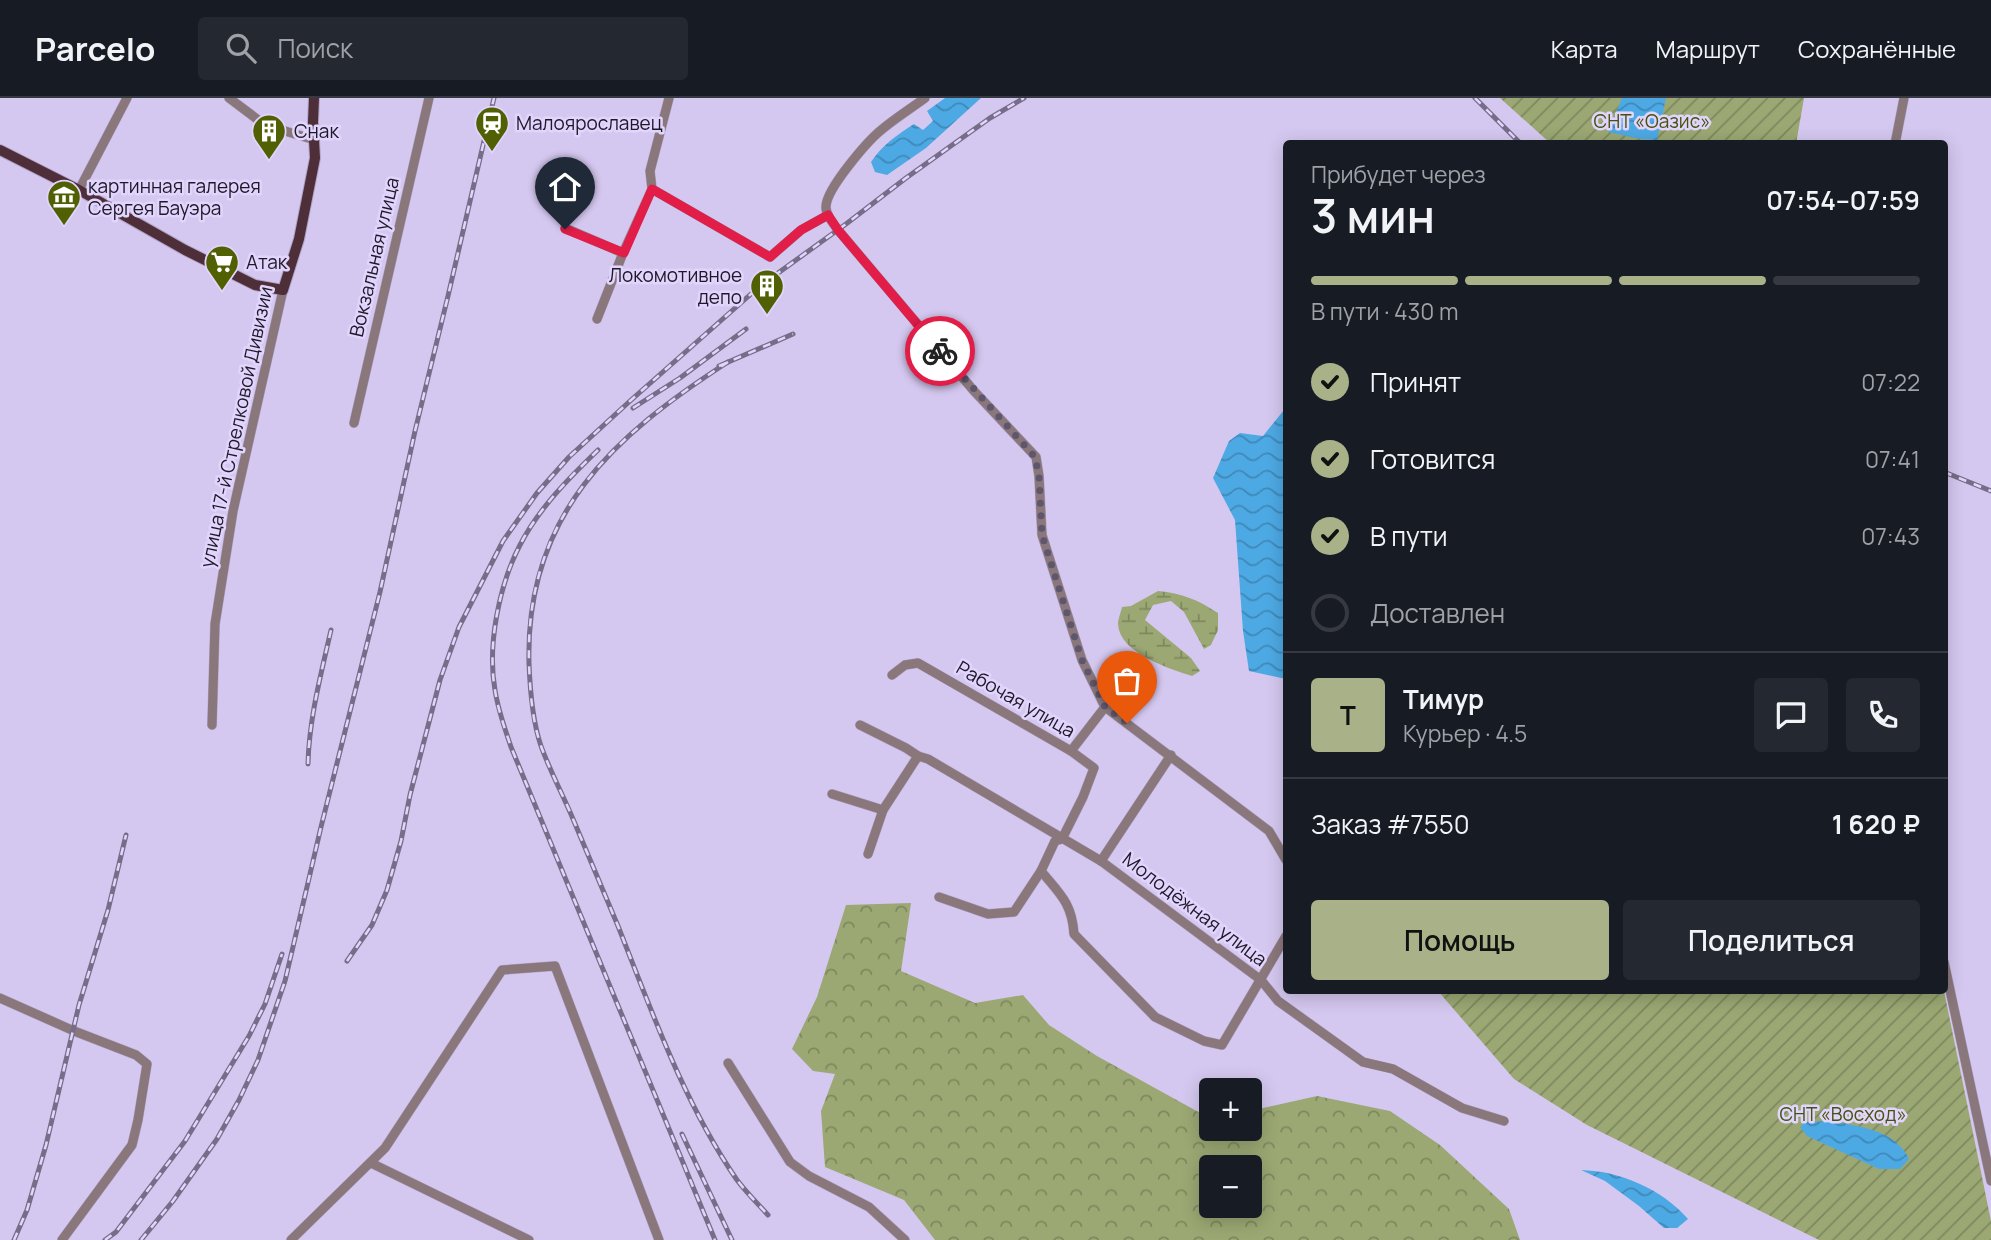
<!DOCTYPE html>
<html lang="ru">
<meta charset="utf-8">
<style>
:root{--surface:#171b24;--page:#242831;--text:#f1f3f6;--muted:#9ea1a6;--line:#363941;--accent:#a9b189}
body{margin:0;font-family:Manrope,sans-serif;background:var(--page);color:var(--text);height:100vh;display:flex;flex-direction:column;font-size:26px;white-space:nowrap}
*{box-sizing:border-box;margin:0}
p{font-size:23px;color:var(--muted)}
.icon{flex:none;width:38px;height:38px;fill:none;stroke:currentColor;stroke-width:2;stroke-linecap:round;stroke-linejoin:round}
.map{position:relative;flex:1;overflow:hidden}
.drawer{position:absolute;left:1283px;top:42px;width:665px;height:854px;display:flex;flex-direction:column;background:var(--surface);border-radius:7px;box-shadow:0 4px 18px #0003}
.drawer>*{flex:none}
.fabs{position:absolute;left:1199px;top:980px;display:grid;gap:14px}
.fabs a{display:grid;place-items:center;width:63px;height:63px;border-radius:7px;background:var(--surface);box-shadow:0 4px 18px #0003;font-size:35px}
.pin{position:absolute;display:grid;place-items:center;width:60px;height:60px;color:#fff;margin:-72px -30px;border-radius:50% 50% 50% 0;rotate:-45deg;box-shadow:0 0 7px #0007}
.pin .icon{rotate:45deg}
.courier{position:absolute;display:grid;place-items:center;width:70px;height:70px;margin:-35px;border:5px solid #e11d48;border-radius:50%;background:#fff;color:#222;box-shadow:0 2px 9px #0007}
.headline em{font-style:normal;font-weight:600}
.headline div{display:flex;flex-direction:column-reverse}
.headline{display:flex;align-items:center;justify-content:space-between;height:119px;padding:0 28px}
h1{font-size:46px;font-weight:600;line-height:52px}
.bar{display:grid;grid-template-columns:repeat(4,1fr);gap:10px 7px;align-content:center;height:84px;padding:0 28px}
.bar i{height:9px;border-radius:5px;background:var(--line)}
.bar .on{background:var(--accent)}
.bar p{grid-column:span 4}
.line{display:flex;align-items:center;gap:18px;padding:0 28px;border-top:2px solid var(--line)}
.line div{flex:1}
.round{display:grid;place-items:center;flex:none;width:74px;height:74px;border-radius:7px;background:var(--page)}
ol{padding:0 28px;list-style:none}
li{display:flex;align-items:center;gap:21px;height:77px}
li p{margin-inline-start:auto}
li .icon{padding:7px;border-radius:50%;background:var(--accent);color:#111;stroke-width:4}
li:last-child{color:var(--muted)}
li i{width:38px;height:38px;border:4px solid var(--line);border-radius:50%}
.button{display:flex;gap:14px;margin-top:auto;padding:14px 28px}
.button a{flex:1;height:80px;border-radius:7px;background:var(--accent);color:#111;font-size:28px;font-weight:600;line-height:80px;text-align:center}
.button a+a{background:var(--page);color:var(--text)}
header{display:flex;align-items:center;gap:42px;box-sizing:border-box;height:98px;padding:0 35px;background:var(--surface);border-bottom:2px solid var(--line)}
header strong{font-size:33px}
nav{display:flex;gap:38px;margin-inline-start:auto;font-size:24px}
.search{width:490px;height:63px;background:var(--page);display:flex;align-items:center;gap:18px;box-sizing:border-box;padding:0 24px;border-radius:7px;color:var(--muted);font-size:26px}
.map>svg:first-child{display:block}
.forest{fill:url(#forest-crowns);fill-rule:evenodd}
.wetland{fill:url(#wetland-marsh)}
.garden{fill:url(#garden-furrows)}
.water{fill:url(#water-waves)}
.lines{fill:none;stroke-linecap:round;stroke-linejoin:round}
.minor-casing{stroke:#b0a5c8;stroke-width:10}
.major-casing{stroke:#b0a5c8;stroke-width:12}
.minor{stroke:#8a777c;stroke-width:9}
.major{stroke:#4e2f39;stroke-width:10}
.rail-casing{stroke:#766d88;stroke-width:5}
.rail{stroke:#e2d5fd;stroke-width:2.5;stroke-dasharray:8;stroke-linecap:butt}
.done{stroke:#5e566d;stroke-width:7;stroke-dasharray:0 12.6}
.route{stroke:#e11d48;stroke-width:9}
.labels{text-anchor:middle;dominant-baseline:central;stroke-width:5;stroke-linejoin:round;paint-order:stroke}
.park-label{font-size:19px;fill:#46530c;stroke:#e2d5fd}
.poi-label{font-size:19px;fill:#1e1927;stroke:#e2d5fd;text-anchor:start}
.street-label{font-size:19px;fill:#1e1927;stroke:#e2d5fd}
</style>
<header>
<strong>Parcelo</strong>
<div class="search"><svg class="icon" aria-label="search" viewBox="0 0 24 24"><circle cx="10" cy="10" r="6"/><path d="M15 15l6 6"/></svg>Поиск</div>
<nav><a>Карта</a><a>Маршрут</a><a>Сохранённые</a></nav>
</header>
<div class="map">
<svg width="1991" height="1142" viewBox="0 0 1991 1142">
<defs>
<pattern id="forest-crowns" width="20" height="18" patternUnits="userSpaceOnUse" patternTransform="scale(1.75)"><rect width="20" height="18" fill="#9ba873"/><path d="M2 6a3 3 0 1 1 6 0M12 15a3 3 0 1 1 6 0" fill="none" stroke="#7e885e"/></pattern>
<pattern id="wetland-marsh" width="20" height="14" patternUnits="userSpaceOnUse" patternTransform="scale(1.75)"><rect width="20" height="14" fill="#9ba873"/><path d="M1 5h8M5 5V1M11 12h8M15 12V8" fill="none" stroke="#7e885e"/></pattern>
<pattern id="garden-furrows" width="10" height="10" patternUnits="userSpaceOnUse" patternTransform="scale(1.75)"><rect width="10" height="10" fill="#9ba873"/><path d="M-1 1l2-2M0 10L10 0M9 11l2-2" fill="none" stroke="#7e885e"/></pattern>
<pattern id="water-waves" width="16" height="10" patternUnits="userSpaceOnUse" patternTransform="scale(1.75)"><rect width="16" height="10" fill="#4da9e4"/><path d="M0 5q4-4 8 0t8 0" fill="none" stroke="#3f89b9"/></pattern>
</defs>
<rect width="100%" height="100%" fill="#d5c8f0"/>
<path class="forest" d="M911 805 901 873 975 905 1023 897 1049 927 1097 958 1202 1016H1211V1031H1250V1013L1317 998 1390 1013 1440 1047 1509 1111 1520 1142H935L904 1102 825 1069 821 1013 835 976 813 973 792 951 817 899 846 807ZM1211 1069H1250V1108H1211Z"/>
<path class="wetland" d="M1158 493C1182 495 1198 502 1218 515V532L1211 547 1204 551 1184 514 1171 503 1153 507 1145 522 1191 560 1200 573 1192 578C1170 571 1119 555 1118 526 1118 521 1121 514 1122 509L1131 508Z"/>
<g class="garden">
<polygon points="1500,0 1804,0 1796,46 1550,45"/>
<polygon points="1438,893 1944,893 1991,1123 1991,1142 1819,1142 1587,1027 1514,981"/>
</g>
<g class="water">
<path d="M945 0H981L926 50 887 77 875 74 871 64C882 47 897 37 914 26L923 32 933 23 927 13Z"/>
<polygon points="1622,0 1666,0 1657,42 1640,41 1608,34"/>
<polygon points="1284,312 1286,312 1286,581 1249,573 1243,533 1235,422 1213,380 1229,343 1240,335 1263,338"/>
<path d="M1831 1023C1858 1028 1896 1032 1909 1061L1900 1071H1879L1807 1038 1800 1029 1805 1024Z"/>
<path d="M1581 1072C1620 1073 1662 1091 1688 1121L1677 1130H1664L1639 1108 1605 1083Z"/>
</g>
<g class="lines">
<g class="minor-casing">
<g id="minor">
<polyline points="229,0 265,27 315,42"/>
<path d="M925 0C910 11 894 21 880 33 867 44 827 90 826 108 825 116 833 125 838 132L974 293 1036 359 1039 378 1042 437 1082 562 1105 609 1269 733 1286 762"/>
<polyline points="1895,46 1904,0"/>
<polyline points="652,91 770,159 801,132 828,117"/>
<polyline points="79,92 127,0"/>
<polyline points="565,130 623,155 652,91 650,73 669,0"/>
<polyline points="597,221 623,155"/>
<polyline points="354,325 429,0"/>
<polyline points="892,577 905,567 918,565 1071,653 1094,670 1083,699 1062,741 1055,743 1041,773 1014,814 988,816 939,799"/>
<polyline points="212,627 215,526 233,413 283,192"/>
<polyline points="860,627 906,650 918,658 928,661 1101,763 1261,882 1278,903 1363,964 1393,971 1462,1010 1504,1023"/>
<polyline points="1071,653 1105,609"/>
<polyline points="832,696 883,712"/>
<polyline points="868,756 883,712 918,658"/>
<polyline points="1101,763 1171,657"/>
<path d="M1041 773C1060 796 1072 805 1074 836L1155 919 1204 943 1222 947 1286 838"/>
<polyline points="1944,864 1991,1083"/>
<polyline points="0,900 74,933 136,957 147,966 138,1022 132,1047 62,1142"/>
<polyline points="728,965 790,1064 809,1078 869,1109 905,1142"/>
<polyline points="371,1065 529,1142"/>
<polyline points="291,1142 385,1050 502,872 555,868 659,1142"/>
</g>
</g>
<g class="major-casing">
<polyline id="major" points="0,52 79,92 185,152 255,187 283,192 299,141 315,60 313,24 314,0"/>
</g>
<use href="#minor" class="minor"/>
<use href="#major" class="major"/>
<g class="rail-casing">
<g id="rail">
<polyline points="1475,0 1521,46"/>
<path d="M728 264C613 338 525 417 529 565 530 592 532 622 541 648 550 673 563 697 573 721 588 757 603 792 618 828 652 914 684 1005 737 1082 746 1094 758 1106 768 1117"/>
<polyline points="719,268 793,236"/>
<polyline points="633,310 680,280 746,231"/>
<path d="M598 352C569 380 539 410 520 447 499 487 487 548 495 592 498 612 505 631 511 649L715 1142"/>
<polyline points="1944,374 1991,393"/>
<path d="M308 666C309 621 321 576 331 532"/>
<polyline points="347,863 372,827 387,792 401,743 410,697 440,582 459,529 503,443 537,395 569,359 630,303 760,188 846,126 906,80 990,20 1024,0"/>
<polyline points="682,1036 732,1142"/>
<polyline points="14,1142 27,1112 46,1047 79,907 108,812 126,737"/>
<polyline points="105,1142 116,1134 185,1043 249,938 265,906 282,856"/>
<polyline points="141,1142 173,1103 217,1041 239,1002 258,962 285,883 321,729 380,494 415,333 448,198 494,0"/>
</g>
</g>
<use href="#rail" class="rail"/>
</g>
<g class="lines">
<polyline class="done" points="940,253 1035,359 1039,378 1042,437 1082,562 1105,609 1127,625"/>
<polyline class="route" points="565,131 624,155 652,91 770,159 801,132 828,117 838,132 940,253"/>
</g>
<defs>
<g id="station-pin" transform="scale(1.75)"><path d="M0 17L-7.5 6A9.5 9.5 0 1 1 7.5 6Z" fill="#516003" stroke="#e2d5fd"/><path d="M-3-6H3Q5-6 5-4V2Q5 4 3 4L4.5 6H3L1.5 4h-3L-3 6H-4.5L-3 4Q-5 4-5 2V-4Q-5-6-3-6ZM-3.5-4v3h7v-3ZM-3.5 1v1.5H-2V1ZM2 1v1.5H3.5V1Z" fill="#fff"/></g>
<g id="building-pin" transform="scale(1.75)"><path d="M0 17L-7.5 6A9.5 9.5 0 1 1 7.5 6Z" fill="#516003" stroke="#e2d5fd"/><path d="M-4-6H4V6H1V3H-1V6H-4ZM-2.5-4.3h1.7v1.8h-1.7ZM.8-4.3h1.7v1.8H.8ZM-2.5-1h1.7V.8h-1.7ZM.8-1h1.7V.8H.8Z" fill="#fff"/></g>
<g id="museum-pin" transform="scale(1.75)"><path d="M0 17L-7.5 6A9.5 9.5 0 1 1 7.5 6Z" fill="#516003" stroke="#e2d5fd"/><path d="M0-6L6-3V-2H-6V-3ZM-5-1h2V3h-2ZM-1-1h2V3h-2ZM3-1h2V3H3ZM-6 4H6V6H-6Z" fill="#fff"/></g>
<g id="supermarket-pin" transform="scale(1.75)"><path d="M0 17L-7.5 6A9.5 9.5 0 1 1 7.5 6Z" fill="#516003" stroke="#e2d5fd"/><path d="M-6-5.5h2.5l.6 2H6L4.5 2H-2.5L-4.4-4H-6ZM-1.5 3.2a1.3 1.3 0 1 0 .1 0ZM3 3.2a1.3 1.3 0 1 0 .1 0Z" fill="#fff"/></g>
</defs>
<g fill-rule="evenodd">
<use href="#station-pin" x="492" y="25"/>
<use href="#building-pin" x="269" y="33"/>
<use href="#museum-pin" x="64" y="99"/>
<use href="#supermarket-pin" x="222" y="164"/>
<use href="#building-pin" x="767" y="188"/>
</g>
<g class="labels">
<g class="park-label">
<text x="1652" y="23">СНТ «Оазис»</text>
<text x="1843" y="1016">СНТ «Восход»</text>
</g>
<g class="poi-label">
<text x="516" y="25">Малоярославец</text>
<text x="294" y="33">Снак</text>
<text x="88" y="88">картинная галерея<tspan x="88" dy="22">Сергея Бауэра</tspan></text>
<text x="246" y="164">Атак</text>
<text x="742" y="177" text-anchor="end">Локомотивное<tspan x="742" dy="22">депо</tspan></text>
</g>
<g class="street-label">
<text transform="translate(374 159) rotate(-77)">Вокзальная улица</text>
<text transform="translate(236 329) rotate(-78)">улица 17-й Стрелковой Дивизии</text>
<text transform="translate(1016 601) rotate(30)">Рабочая улица</text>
<text transform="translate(1195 811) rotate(37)">Молодёжная улица</text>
</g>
</g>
</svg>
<div class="fabs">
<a>+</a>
<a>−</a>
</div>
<div class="pin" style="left:1127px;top:625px;background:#ea580c"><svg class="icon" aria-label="bag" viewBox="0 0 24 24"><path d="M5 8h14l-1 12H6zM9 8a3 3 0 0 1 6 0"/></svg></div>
<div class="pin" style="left:565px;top:131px;background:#1f2937"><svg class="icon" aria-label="home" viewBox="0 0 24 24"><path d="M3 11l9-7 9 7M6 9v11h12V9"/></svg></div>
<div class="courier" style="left:940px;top:253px"><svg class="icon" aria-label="bike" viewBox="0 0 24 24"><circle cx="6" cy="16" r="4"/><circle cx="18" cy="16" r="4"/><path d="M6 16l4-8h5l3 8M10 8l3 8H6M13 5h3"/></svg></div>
<section class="drawer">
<div class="headline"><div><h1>3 мин</h1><p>Прибудет через</p></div><em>07:54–07:59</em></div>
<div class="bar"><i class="on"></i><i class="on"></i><i class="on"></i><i></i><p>В пути · 430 m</p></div>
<ol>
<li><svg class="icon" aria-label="check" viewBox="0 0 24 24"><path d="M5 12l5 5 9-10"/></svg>Принят<p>07:22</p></li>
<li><svg class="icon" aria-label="check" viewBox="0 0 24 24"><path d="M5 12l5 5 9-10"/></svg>Готовится<p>07:41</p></li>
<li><svg class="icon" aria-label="check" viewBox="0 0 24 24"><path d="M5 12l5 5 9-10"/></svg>В пути<p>07:43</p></li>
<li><i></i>Доставлен</li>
</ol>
<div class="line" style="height:126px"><b class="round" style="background:var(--accent);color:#111">Т</b><div><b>Тимур</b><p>Курьер · 4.5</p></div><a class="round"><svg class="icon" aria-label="chat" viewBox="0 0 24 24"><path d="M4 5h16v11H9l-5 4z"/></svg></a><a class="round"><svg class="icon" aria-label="phone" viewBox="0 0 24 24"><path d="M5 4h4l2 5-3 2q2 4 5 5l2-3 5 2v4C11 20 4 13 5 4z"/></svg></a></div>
<div class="line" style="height:91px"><div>Заказ #7550</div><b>1 620 ₽</b></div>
<div class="button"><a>Помощь</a><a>Поделиться</a></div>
</section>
</div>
